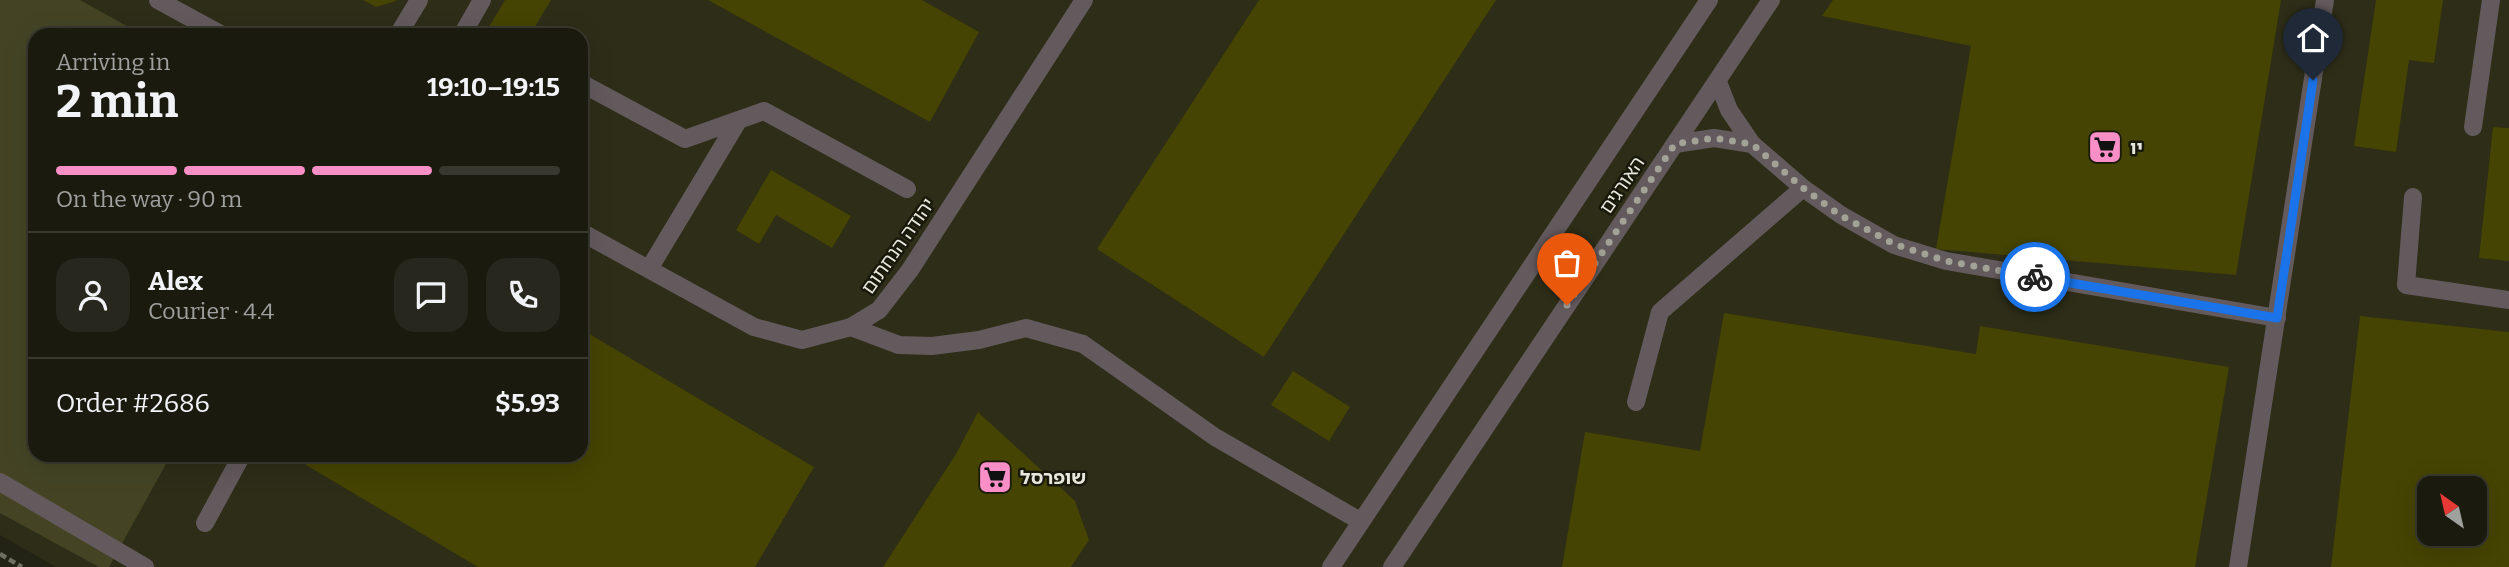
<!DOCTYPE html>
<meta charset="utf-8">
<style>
:root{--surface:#1a1a0f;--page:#27271d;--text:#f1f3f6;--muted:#9fa19e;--line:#38382f;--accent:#fa8fc8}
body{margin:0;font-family:Bitter,"Noto Sans Hebrew",serif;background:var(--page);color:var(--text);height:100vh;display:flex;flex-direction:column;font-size:26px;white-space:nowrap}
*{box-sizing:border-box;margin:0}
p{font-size:23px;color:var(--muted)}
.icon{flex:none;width:38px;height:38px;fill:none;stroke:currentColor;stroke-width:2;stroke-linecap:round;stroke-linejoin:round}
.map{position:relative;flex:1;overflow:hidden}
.side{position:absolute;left:28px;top:28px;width:560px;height:434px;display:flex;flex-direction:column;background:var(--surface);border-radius:21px;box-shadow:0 7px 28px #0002,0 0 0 2px var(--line)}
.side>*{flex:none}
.needle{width:46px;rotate:326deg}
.controls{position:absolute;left:2417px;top:476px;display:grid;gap:14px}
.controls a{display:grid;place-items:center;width:70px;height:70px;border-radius:14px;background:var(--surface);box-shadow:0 7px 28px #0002,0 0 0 2px var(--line);font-size:35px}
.pin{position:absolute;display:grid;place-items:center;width:60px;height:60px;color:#fff;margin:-72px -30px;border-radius:50% 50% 50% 0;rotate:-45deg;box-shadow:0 0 7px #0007}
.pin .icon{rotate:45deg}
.courier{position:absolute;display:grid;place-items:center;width:70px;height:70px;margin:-35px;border:5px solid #1a73e8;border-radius:50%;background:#fff;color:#222;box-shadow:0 2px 9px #0007}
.overview em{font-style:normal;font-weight:700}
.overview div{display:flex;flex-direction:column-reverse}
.overview{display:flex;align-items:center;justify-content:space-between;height:119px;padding:0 28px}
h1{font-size:46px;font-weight:700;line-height:52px}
.bar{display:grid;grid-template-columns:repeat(4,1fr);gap:10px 7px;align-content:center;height:84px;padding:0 28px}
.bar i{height:9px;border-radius:5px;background:var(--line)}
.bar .on{background:var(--accent)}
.bar p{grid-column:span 4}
.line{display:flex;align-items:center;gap:18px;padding:0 28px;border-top:2px solid var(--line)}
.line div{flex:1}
.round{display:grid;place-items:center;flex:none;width:74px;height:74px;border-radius:21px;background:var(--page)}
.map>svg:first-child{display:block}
.built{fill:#2d2d18;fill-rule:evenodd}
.green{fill:#444425}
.building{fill:#454402;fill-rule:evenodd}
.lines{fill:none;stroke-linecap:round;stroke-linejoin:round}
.path{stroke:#6e6e61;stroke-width:4.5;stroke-dasharray:7 3.5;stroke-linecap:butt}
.minor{stroke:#625a5d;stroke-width:18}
.done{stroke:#a2a297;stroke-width:7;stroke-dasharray:0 12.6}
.route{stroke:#1a73e8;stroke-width:9}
.labels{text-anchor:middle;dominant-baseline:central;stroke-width:5;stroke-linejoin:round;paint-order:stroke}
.poi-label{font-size:19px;font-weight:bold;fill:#e7e7dd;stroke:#19190b;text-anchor:start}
.street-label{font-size:19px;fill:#e7e7dd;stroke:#19190b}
</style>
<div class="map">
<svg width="2509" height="567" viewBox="0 0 2509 567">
<rect width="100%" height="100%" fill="#222314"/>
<path class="built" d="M0 0H2509V567H56L0 535ZM35 35H581V455H35ZM2429 488H2474V534H2429Z"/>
<polygon class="green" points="0,0 80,0 143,35 35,35 35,455 171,455 109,567 99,567 0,513"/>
<g class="building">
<polygon points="363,0 396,0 396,1 376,7"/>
<polygon points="505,0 551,0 530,35 484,35"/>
<polygon points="708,0 922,0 979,32 930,122"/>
<polygon points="1259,0 1496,0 1264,357 1097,249"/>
<polygon points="1833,0 2281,0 2236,275 1936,249 1971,46 1822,16"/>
<polygon points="2376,0 2443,0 2434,63 2409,60 2396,152 2354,146"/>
<polygon points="2493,127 2509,128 2509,261 2479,258"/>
<polygon points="771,170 851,216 832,248 776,215 759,244 736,230"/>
<polygon points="1724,313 1976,354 1980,326 2229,367 2195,567 1562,567 1585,432 1700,451"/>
<path d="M2360 316 2509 332V567H2331ZM2429 488H2474V534H2429Z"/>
<polygon points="581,329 814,467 755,567 478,567 306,465 312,455 581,455"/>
<polygon points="1293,371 1350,407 1329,441 1271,405"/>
<polygon points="978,412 1075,501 1089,540 1071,567 883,567 956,454"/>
</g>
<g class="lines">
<polyline class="path" points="0,554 22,567"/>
<g class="minor">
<polyline points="158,0 222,35"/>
<polyline points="398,35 419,0"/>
<polyline points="462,35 482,0"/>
<polyline points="1718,82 1729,110 1752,144 1803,188 1841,215 1894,245 1946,261 2277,318"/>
<polyline points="581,83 685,139 764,111 907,189"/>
<polyline points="2473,127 2491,0"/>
<polyline points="1675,144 1714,138 1752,144"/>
<polyline points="2413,197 2406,285 2509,300"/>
<polyline points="581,232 754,327 802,340 851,327 879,310 910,270 1084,0"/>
<polyline points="649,269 738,121"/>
<polyline points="851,327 899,345 932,346 979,340 1026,328 1083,344 1215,437 1360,521"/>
<polyline points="1636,402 1660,312 1803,188"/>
<polyline points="0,482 145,567"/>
<polyline points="205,523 242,455"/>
<polyline points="1331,567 1709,0"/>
<polyline points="1392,567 1771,0"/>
<polyline points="2238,567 2325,0"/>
</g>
</g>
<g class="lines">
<polyline class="done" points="1567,305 1675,144 1714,138 1752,144 1803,188 1840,215 1894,244 1946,261 2035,277"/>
<polyline class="route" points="2035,277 2277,318 2313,80"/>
</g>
<defs>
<g id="supermarket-square" transform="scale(1.75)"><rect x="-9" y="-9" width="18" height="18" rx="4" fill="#fa8fc8" stroke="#19190b"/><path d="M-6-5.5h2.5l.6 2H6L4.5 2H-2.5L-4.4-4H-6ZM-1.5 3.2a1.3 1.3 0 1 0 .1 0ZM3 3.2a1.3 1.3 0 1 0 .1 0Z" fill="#111"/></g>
</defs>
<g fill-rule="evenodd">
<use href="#supermarket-square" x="2105" y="147"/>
<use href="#supermarket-square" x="995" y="477"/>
</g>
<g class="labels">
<g class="poi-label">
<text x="2130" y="147">יו</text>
<text x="1020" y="477">שופרסל</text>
</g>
<g class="street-label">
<text transform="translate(1622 185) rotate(-56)">האורגים</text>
<text transform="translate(898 246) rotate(-55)">יהודה הנחתום</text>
</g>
</g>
</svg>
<div class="controls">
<a><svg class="needle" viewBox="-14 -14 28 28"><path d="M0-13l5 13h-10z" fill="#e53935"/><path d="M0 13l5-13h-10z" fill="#9fa19e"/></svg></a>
</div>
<div class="pin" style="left:1567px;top:305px;background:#ea580c"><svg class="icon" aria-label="bag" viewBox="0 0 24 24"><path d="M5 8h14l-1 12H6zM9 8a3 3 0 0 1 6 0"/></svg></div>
<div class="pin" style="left:2313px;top:80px;background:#1f2937"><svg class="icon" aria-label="home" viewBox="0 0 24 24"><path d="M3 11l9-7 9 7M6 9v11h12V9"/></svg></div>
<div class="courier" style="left:2035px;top:277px"><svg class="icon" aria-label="bike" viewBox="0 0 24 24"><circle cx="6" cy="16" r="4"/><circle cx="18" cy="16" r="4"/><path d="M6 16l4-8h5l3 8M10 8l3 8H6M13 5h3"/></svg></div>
<section class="side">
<div class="overview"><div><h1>2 min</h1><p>Arriving in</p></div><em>19:10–19:15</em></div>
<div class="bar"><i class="on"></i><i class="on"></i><i class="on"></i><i></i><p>On the way · 90 m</p></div>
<div class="line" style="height:126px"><a class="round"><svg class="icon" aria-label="person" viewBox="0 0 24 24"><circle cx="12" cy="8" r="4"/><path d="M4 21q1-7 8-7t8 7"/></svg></a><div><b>Alex</b><p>Courier · 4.4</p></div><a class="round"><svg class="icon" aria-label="chat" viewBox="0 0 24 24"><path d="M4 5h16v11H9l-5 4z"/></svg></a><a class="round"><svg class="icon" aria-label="phone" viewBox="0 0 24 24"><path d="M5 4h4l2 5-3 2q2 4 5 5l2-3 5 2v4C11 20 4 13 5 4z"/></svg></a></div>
<div class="line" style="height:91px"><div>Order #2686</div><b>$5.93</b></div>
</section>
</div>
